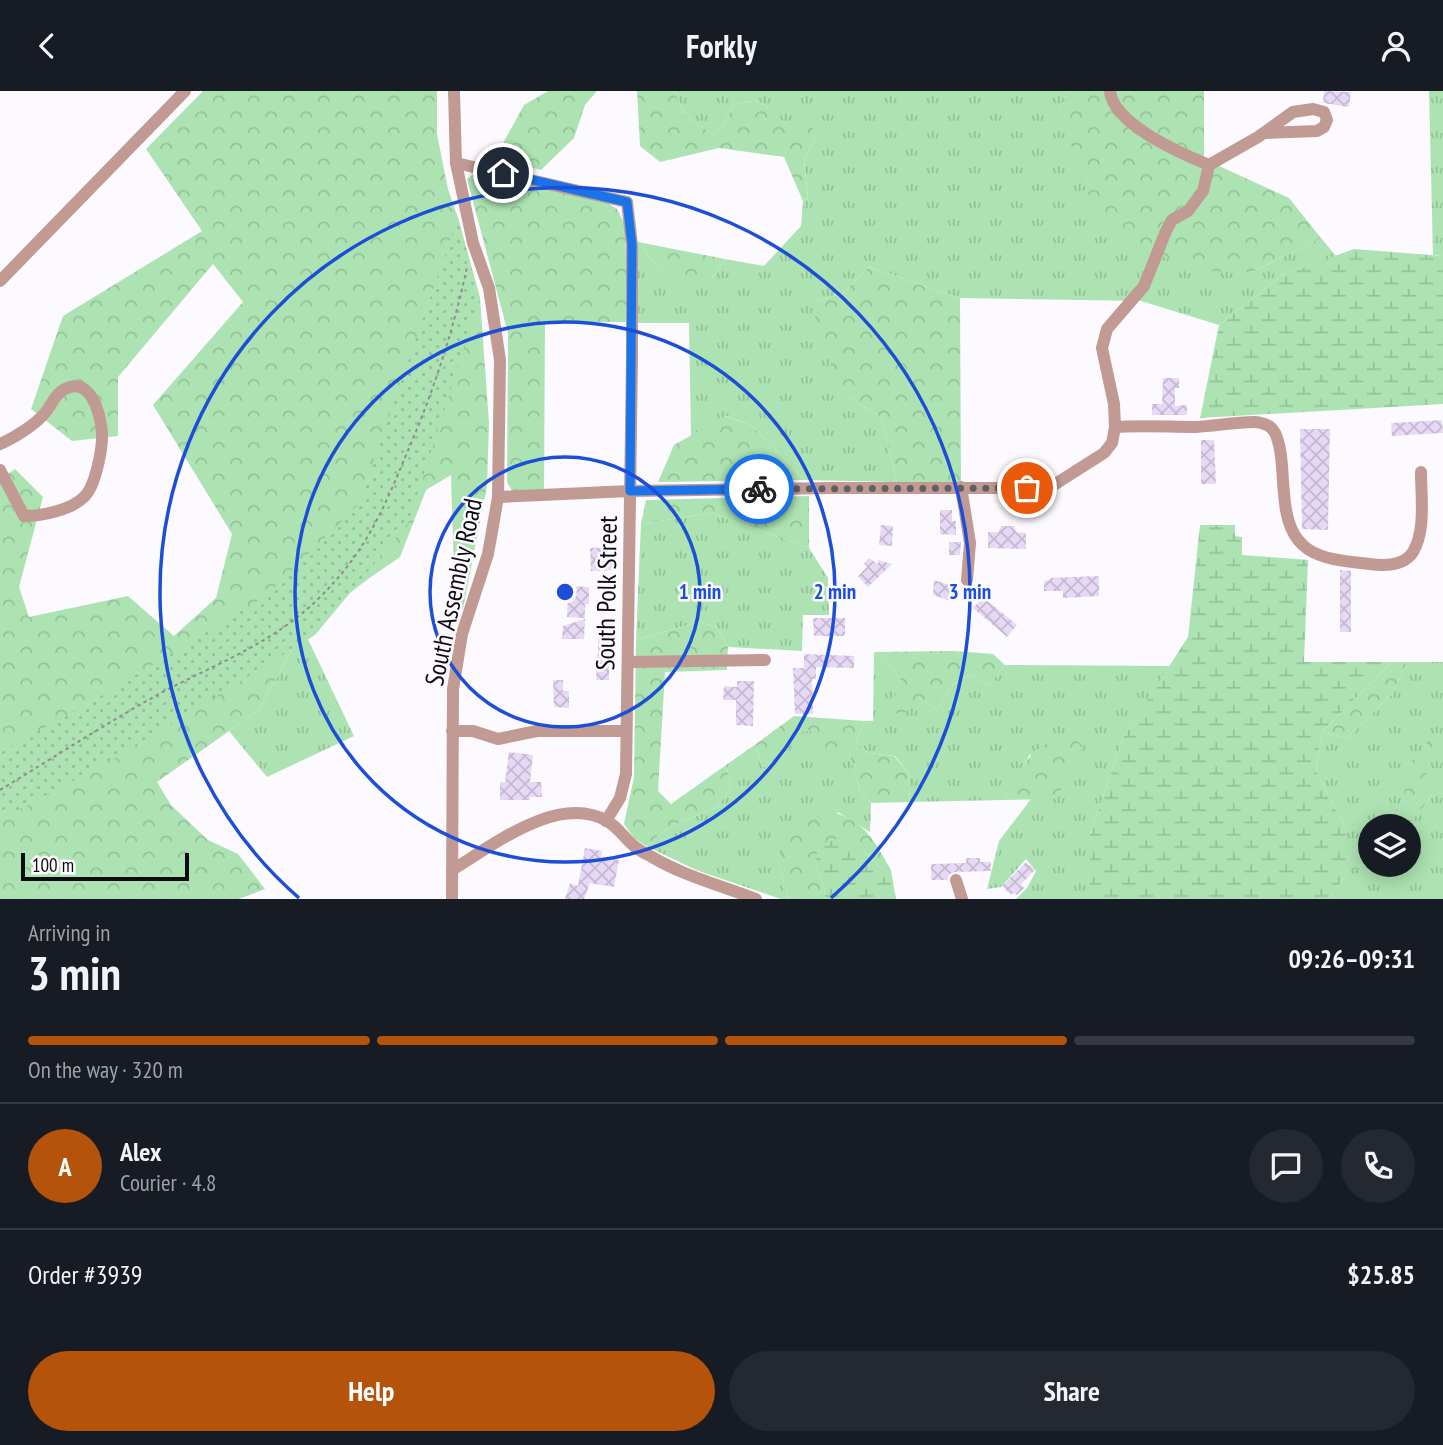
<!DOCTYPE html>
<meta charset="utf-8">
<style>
:root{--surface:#171b24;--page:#242831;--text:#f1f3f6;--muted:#9ea1a6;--line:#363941;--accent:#b45309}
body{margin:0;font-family:"PT Sans Narrow",sans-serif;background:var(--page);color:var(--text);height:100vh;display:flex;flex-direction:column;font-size:26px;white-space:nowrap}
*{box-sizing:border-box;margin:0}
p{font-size:23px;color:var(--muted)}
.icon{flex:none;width:38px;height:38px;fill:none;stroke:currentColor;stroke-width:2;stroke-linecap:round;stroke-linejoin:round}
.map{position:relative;height:808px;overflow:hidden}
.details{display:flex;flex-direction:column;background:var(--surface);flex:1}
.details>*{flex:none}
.fabs{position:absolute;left:1358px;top:723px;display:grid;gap:14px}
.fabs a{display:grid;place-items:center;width:63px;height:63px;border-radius:50%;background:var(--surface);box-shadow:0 4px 18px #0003;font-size:35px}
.scale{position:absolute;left:21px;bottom:18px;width:168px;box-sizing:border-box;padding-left:7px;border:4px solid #0e0c10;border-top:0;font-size:19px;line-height:24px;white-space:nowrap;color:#0e0c10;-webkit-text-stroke:5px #fcfaff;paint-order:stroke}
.pin{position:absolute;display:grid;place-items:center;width:60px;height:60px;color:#fff;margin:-30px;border:4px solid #fff;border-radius:50%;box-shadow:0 2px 7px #0007}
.courier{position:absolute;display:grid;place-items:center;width:70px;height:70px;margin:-35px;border:5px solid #1a73e8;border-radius:50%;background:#fff;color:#222;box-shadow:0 2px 9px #0007}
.headline em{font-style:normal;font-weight:700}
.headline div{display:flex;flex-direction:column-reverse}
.headline{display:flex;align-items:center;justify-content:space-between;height:119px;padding:0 28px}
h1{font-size:46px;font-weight:700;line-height:52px}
.bar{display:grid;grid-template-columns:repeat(4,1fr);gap:10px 7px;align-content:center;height:84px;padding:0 28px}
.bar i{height:9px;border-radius:5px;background:var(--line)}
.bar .active{background:var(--accent)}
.bar p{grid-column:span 4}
.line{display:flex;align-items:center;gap:18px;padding:0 28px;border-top:2px solid var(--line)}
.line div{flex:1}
.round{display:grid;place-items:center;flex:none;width:74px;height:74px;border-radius:37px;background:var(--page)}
.primary-button{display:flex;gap:14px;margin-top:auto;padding:14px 28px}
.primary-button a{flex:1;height:80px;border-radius:42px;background:var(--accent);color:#fff;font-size:28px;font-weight:700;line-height:80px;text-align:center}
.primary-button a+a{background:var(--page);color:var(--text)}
header{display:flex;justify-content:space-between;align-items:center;height:91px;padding:0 28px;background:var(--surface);font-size:32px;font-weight:700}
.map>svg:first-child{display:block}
.grass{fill:url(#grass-tufts)}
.forest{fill:url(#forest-crowns)}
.wetland{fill:url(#wetland-marsh)}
.park{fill:url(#park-dots)}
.building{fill:url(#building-cross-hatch)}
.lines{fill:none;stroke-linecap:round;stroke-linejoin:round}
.path{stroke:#8e8c90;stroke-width:2;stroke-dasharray:3.5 3.5;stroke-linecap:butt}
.minor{stroke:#c09a93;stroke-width:12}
.done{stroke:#615f64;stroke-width:7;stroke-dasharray:0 12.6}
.route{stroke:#1a73e8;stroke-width:9}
.ring{fill:none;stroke:#1d4ed8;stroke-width:3.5}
.labels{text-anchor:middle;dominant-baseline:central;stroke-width:5;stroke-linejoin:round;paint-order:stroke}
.street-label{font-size:26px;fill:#0e0c10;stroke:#fcfaff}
.centre{fill:#1d4ed8;stroke:#fcfaff;stroke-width:3.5}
.ring-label{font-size:21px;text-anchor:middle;font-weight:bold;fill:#1d4ed8;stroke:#fcfaff;stroke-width:5;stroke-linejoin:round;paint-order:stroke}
</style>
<header><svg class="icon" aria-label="back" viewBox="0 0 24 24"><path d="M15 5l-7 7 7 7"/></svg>Forkly<svg class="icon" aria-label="person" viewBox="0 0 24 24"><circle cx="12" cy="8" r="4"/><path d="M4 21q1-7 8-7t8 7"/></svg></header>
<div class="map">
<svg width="1443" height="808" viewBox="0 0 1443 808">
<defs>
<pattern id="grass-tufts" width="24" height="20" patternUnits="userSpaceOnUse" patternTransform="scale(1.75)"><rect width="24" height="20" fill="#ade3b2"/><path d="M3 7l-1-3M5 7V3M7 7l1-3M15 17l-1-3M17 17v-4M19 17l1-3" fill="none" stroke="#94c298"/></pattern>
<pattern id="forest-crowns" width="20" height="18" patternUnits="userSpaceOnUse" patternTransform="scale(1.75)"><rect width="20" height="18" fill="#ade3b2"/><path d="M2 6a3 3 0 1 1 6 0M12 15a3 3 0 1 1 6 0" fill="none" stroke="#94c298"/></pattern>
<pattern id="wetland-marsh" width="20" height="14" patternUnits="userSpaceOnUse" patternTransform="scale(1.75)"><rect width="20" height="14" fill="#ade3b2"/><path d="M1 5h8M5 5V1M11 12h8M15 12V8" fill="none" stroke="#94c298"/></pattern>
<pattern id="park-dots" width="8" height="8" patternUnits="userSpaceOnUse" patternTransform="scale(1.75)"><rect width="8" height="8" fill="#ade3b2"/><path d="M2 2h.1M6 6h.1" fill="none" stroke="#94c298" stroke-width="1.8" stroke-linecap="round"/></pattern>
<pattern id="building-cross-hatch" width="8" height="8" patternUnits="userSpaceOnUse" patternTransform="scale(1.75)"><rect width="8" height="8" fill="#e7d9f5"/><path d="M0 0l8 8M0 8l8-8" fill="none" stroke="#c5b9d1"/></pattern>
</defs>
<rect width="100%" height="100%" fill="#fcfaff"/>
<g class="grass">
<polygon points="674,0 1068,0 1060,18 1252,181 1321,147 1336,165 1282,184 1219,234 1141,210 960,207 869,176 843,202 818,210 847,305 882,327 897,391 805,389 751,334 726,325 691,345 689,232 637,232 638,151 665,185 712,187 725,168 764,175 801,135 803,110 808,107 804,69 817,45 787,34 758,9 734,14 723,34 713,43 686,25"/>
<polygon points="1429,0 1443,0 1443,165 1433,164"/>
<polygon points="711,422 809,457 828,487 829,524 803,524 802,560 728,556 716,536 699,531 636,549 641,433"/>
<polygon points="303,538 354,645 267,686 229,640 259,619"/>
<polygon points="874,561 892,577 901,589 890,619 919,606 937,619 953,594 969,584 989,594 1005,574 1170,575 1124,645 1090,743 1090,808 1016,808 1027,797 1036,780 1026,768 1001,796 987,798 999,750 1031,708 1057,708 1030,663 1004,709 910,711 908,681 895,665 868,662 856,650 865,630 873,630"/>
<polygon points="1407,571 1443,571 1443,808 1329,808 1347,783 1370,769 1370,774 1409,774 1409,735 1407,735 1432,706 1410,673 1402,713 1378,735 1370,735 1370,742 1347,767 1347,740 1316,680 1322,641 1347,647 1392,603"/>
<polygon points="810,639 834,666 849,659 860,701 871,712 870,741 838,721 780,776 788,808 781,808 696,779 646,755 669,736 718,716 731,694 726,674 756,653 761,673 770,680 796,641"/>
</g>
<g class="forest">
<polygon points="203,0 437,0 437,43 448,98 458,127 480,207 489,332 487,395 463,518 455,515 451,384 426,399 400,466 368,488 303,538 259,619 157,691 171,714 208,749 238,763 265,798 239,808 0,808 0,388 15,378 43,406 19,496 29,526 128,505 174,545 216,507 232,443 153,314 243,211 213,173 118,286 118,345 72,350 31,318 63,225 202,140 146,58"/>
<polygon points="548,0 597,0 585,14 574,47 541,79 495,67 524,14"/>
<polygon points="637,0 674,0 686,25 713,43 723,34 734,14 758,9 787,34 808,30 817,45 804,69 808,107 803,110 784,66 719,57 660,71 640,55"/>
<polygon points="1068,0 1204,0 1204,68 1289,107 1321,147 1252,181 1194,180 1103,137 1081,86 1060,18"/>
<polygon points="475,82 606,111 617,118 625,134 628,231 545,231 544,400 512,400 507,391 508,242 467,88"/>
<polygon points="638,151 725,168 712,187 692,194 665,185"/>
<polygon points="869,176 960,207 961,392 897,391 882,327 847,305 813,237 818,210 843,202"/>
<polygon points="725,325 751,334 805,389 658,391 674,354"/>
<polygon points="809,405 809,457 711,422 641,433 646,409"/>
<polygon points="699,531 716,536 728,556 727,579 665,581 658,700 671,713 726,674 731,694 718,716 669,736 646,755 634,747 624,733 634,686 636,549"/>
<polygon points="954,560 993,563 1005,574 989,594 969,584 953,594 937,619 919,606 902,624 889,620 901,589 892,577 874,561"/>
<polygon points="1392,571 1407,571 1392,603 1347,647 1322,641"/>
<polygon points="794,625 865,630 856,650 868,662 894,665 908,681 910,711 871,712 860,701 849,660 834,666 823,663 810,639 796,641 770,680 761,673 756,653"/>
<path d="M1067 646 1076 648 1082 655 1057 708 1004 709C1021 678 1029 653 1067 646Z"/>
<polygon points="1431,646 1440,651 1426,683 1432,706 1407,735 1378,735 1402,713 1409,673"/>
<path d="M822 719C862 725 873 747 891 779H883L853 749 816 777 825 800 824 808H788L780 776 789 739Z"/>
<polygon points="1370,742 1370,769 1347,783 1347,767"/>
</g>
<g class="wetland">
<polygon points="1354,158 1443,165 1443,313 1200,327 1219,234 1282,184"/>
<polygon points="1200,434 1235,434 1235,445 1242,446 1242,464 1308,469 1304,571 1392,571 1322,641 1316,680 1347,740 1347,783 1329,808 1090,808 1090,743 1124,645 1188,546"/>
<polygon points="834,748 853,749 883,779 891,779 896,808 824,808 825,800 816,777 817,761"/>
</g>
<polygon class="park" points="458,127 480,207 408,432 315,544 123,663 0,729 0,661 89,612 266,505 358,414"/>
<g class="building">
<polygon points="1324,0 1351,1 1349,16 1323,12"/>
<polygon points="1163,287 1179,287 1179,297 1175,297 1175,315 1187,314 1187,324 1152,324 1152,313 1162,313"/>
<polygon points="1442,329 1443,342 1392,345 1391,332"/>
<polygon points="1300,338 1330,338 1328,439 1302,438"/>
<polygon points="1201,349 1214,349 1216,393 1201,393"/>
<polygon points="940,419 952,419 952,430 956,430 956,444 940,443"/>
<polygon points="881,434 893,435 892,455 879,454"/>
<polygon points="1001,435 1014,435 1016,441 1026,442 1026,458 988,457 988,441 999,441"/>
<polygon points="949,451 961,451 960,464 949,464"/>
<polygon points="612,456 613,479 591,480 590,457"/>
<polygon points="869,467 878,473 878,469 892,473 868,496 858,485 867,476 864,472"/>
<polygon points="1340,479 1351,480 1351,541 1340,541"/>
<polygon points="1099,485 1099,505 1063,507 1063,500 1044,500 1044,490 1050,489 1050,487"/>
<polygon points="934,489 956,496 951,510 933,504"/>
<polygon points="568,495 589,496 589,513 585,513 585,527 567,526"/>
<polygon points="983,506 1017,534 1007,546 973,517"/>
<polygon points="813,527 845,527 845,545 814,545"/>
<polygon points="585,528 584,548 562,548 563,535"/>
<polygon points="599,542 614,542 614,555 609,555 609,589 596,589"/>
<polygon points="804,563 854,565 854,577 816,576 816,588 812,588 813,623 795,623 793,577 804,577"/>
<polygon points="553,589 563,589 563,600 569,600 569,617 554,616"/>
<polygon points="737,590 754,590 753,635 736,634 736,609 723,609 724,595 737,596"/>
<polygon points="509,661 533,664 530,691 541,691 542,706 530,706 530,709 500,709 500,691 505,691"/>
<polygon points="585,757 602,760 601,766 619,769 614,796 590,792 584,808 565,808 570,792 578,795"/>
<polygon points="966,767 980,767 980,771 991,771 991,780 954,781 949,784 947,789 931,789 931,773 966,772"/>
<polygon points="1026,771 1035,779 1021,793 1024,797 1017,804 1013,802 1011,804 1002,795"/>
</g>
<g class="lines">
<path class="path" d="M0 699C53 667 105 633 159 603 213 574 272 553 317 509 366 462 384 417 409 357 434 299 454 237 467 176"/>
<g class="minor">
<path d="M1110 0C1113 33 1182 63 1209 74L1258 46 1293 21 1313 18 1324 21 1327 29 1324 36 1317 40 1264 42"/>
<polyline points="456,72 627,111 632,154 632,267 626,683 620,707 606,730"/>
<polyline points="0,190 185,0"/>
<path d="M1115 336C1142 334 1169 336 1196 336 1215 335 1235 331 1254 331 1260 331 1265 333 1269 335 1276 340 1277 347 1279 354 1283 369 1282 386 1284 402 1288 462 1315 468 1370 473 1385 475 1404 475 1413 461 1426 439 1421 406 1421 381"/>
<path d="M0 353C14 347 35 334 45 322 53 312 56 300 70 296 94 289 103 332 102 349 101 363 95 395 85 405 72 419 42 425 24 425L0 379"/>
<polyline points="961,396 970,452 967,489"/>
<polyline points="498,406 630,400 835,397 1049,397 1104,362 1112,352 1115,336 1114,313 1102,257 1107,238 1144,195 1166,140 1172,129 1188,120 1203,100 1209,74"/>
<polyline points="628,571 765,569"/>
<polyline points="452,640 473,640 498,648 537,640 626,640"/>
<path d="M452 779C492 755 558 702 607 730 618 736 624 747 634 755 639 759 646 763 652 766 684 785 722 795 756 808"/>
<polyline points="956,789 962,808"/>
<polyline points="452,808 453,598 462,543 488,463 498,406 500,269 489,197 473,152 456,72 454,0"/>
</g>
</g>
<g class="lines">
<polyline class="done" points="759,398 1027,397"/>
<polyline class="route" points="503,82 627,111 632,154 630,400 759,398"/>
</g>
<g class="ring">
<circle cx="565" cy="501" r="135"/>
<circle cx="565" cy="501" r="270"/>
<path d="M299 807A405 405 0 1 1 831 807"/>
</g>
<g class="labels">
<g class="street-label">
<text transform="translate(453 501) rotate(-78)">South Assembly Road</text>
<text transform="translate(606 502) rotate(-89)">South Polk Street</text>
</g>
</g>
<circle cx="565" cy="501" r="10" class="centre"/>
<g class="ring-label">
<text x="700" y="508">1 min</text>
<text x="835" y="508">2 min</text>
<text x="970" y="508">3 min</text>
</g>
</svg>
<div class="fabs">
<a><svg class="icon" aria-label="layers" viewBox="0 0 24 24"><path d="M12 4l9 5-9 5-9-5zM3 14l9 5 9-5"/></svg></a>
</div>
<div class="scale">100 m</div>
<div class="pin" style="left:1027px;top:397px;background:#ea580c"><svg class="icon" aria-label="bag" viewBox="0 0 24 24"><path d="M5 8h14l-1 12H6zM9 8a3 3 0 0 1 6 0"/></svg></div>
<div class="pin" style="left:503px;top:82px;background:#1f2937"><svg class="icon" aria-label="home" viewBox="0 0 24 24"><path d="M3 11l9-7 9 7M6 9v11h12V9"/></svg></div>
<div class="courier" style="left:759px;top:398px"><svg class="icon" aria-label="bike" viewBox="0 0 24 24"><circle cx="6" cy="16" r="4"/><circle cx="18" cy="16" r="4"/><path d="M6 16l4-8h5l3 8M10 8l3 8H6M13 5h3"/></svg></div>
</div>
<section class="details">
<div class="headline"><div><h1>3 min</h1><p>Arriving in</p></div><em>09:26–09:31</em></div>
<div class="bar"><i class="active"></i><i class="active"></i><i class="active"></i><i></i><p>On the way · 320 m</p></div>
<div class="line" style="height:126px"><b class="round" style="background:var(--accent);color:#fff">A</b><div><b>Alex</b><p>Courier · 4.8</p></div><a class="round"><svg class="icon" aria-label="chat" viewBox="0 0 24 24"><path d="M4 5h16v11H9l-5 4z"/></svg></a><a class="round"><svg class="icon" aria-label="phone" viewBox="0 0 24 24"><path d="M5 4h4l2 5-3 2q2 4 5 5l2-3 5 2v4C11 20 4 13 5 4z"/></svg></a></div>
<div class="line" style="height:91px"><div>Order #3939</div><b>$25.85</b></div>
<div class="primary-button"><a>Help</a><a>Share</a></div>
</section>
